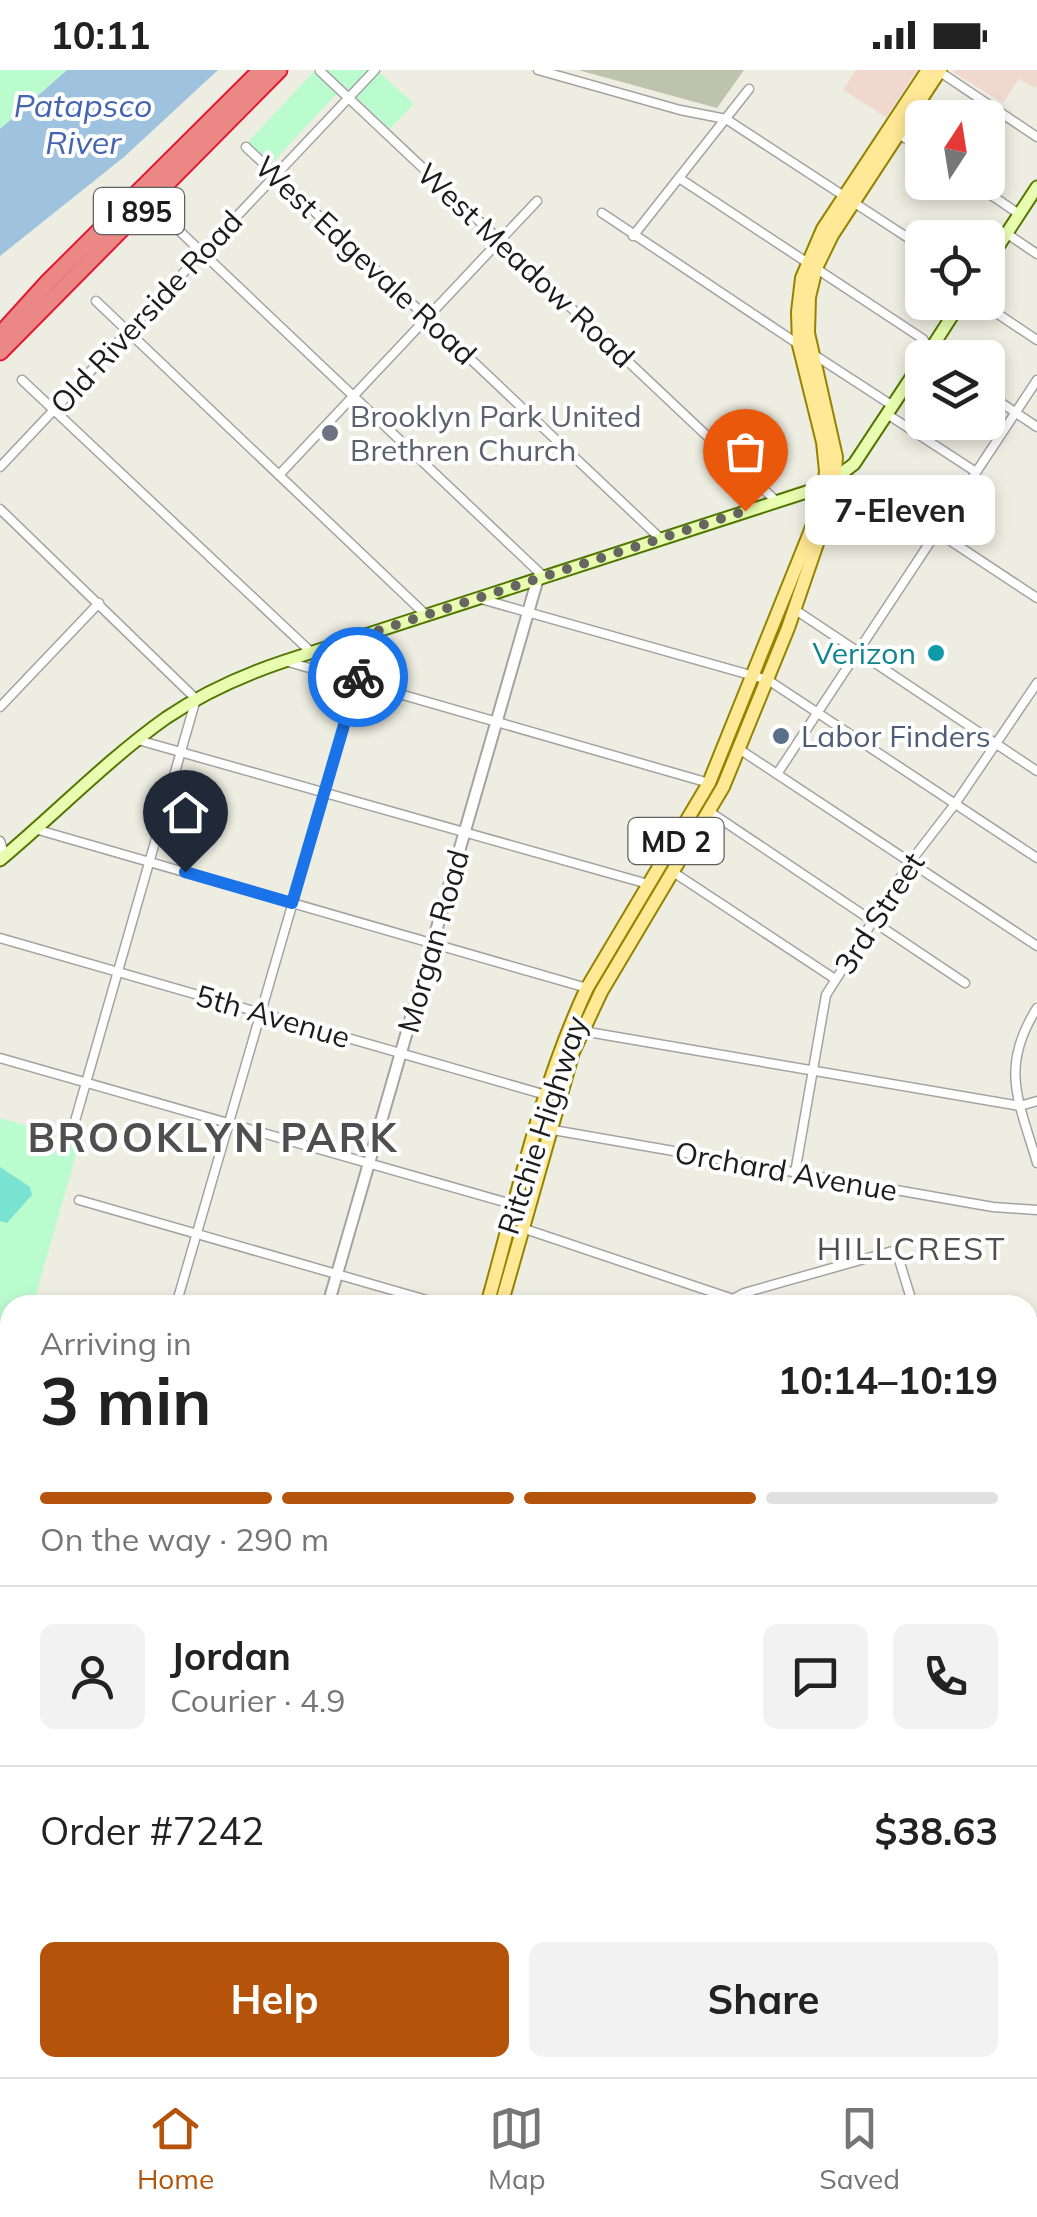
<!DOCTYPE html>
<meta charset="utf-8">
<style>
:root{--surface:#fff;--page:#f2f2f2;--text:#222;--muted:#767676;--line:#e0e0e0;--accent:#b45309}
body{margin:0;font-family:Mulish,sans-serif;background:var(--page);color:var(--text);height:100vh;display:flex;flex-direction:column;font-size:38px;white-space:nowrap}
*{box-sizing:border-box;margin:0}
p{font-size:32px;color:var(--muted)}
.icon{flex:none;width:55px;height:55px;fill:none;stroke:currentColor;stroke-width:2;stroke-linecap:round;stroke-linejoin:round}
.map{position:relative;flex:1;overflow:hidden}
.sheet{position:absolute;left:0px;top:1225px;width:1038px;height:782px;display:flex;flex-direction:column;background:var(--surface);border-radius:30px 30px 0 0;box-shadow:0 5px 15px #0003}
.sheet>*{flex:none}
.needle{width:65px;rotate:12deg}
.fabs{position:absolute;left:905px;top:30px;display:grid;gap:20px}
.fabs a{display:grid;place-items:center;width:100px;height:100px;border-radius:15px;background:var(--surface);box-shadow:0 5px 15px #0003;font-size:50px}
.pin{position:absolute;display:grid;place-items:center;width:85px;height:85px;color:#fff;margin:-102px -42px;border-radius:50% 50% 50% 0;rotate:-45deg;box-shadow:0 0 10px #0007}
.pin .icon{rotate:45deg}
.courier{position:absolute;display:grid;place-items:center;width:100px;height:100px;margin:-50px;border:8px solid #1a73e8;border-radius:50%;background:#fff;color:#222;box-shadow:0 2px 12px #0007}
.bubble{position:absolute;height:70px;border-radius:15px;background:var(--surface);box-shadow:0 5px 15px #0003;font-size:32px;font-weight:700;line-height:70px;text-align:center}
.summary em{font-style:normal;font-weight:700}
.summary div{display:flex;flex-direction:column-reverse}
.summary{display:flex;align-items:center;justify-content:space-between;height:170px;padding:0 40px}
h1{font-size:65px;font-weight:700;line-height:75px}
.bar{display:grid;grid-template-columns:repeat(4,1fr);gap:15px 10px;align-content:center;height:120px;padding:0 40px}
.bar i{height:12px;border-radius:8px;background:var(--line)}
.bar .active{background:var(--accent)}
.bar p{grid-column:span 4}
.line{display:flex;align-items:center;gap:25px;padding:0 40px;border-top:2px solid var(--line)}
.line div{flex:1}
.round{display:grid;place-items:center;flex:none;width:105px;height:105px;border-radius:15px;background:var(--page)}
.action{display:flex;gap:20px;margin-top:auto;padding:20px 40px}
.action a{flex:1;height:115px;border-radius:15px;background:var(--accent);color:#fff;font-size:40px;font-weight:700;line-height:115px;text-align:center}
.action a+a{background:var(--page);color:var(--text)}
.status{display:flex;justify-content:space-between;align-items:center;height:70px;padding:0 50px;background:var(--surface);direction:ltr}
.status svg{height:28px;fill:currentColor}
.dock{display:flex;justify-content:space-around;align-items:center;height:140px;border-top:2px solid var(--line);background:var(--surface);font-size:28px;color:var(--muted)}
.dock a{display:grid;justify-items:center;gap:5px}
.dock .active{color:var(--accent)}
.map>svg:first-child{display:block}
.commercial{fill:#f1d8cf}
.construction{fill:#bec3ad}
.park{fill:#bbfcce}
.pitch{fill:#7ae2d0}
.parking{fill:#e8e8e8}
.water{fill:#9fc3df}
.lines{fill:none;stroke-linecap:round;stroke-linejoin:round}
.minor-casing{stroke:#a3a3a3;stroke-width:11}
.tertiary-casing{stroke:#a3a3a3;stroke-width:14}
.secondary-casing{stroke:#517700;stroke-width:15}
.primary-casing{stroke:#958300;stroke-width:16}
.motorway-casing{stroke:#e01a35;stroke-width:19}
.minor{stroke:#fff;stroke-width:8}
.tertiary{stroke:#fff;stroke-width:10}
.secondary{stroke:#e9fdb1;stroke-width:11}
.primary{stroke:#ffe896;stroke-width:12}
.motorway{stroke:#eb8784;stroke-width:15}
.done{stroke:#666561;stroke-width:10;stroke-dasharray:0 18}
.route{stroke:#1a73e8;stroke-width:12}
.worship-dot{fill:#6b7280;stroke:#fff;stroke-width:4}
.culture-dot{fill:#0f9aa8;stroke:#fff;stroke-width:4}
.service-dot{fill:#5c6f8a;stroke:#fff;stroke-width:4}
.labels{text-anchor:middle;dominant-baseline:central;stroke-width:8;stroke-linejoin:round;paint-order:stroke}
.shield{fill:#fff;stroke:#606060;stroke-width:2.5}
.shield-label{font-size:28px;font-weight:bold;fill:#1c1c1c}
.street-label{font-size:30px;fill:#1c1c1c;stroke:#fff}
.worship-label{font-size:30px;fill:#5b616d;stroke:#fff;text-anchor:start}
.culture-label{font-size:30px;fill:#0d838f;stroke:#fff;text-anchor:end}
.service-label{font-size:30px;fill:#4e5e75;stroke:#fff;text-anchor:start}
.water-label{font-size:32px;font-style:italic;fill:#4464b1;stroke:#fff}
.neighbourhood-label{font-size:32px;letter-spacing:2.5px;fill:#4f4f4f;stroke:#fff}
.district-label{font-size:40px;font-weight:bold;letter-spacing:2.5px;fill:#4f4f4f;stroke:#fff}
</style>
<div class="status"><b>10:11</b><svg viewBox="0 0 49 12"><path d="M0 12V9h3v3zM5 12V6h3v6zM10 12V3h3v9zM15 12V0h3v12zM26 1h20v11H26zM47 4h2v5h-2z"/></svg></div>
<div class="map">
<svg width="1037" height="2007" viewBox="0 0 1037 2007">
<rect width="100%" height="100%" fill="#eeede1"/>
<g class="commercial">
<polygon points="856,0 917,0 886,47 843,20"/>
<polygon points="954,0 1037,0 1037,16 1035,18 1019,9 1003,33 953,2"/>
<polygon points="289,1998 437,1998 434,2007 286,2007"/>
</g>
<polygon class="construction" points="578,0 744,0 717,38"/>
<g class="park">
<polygon points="0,0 67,0 0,59"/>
<polygon points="315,0 377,0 414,34 390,59 344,16 271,94 248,72"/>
<polygon points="0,1048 80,1071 33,1235 10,1235 10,1313 0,1348"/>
<polygon points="437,1998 598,1998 599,2007 434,2007"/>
<polygon points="666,1998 741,1998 742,2007 640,2007"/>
</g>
<polygon class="pitch" points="0,1097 30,1117 32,1125 7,1153 0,1151"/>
<polygon class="parking" points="0,1848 10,1850 10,1933 0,1930"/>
<polygon class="water" points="67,0 218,0 124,87 0,186 0,59"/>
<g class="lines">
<g class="minor-casing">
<g id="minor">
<polyline points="538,0 680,40 726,49 922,177"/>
<polyline points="937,0 1037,67"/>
<polyline points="320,1 776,431"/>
<polyline points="897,63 922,79"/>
<polyline points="246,77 661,469"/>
<polyline points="679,108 923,269 934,288"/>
<polyline points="972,112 1019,144"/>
<polyline points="602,143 798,274"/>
<polyline points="170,152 543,506"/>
<polyline points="1006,163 1037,184"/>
<polyline points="633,166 749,19"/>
<polyline points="96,231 426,545"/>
<polyline points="980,232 1037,270"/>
<polyline points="813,284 893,336"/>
<polyline points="22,310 311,582"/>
<polyline points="988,324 1037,357"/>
<polyline points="887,344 976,402"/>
<polyline points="0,397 375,0"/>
<polyline points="279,405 537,131"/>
<polyline points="837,408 860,411 1037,528"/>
<polyline points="0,439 196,629 71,1065"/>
<polyline points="481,529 768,610 1037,788"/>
<polyline points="794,539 1037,701"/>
<polyline points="285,591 709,713"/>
<polyline points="0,637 99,533"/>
<polyline points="138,670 648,814"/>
<polyline points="739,679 1037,876"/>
<polyline points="777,704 1037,310"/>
<polyline points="710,742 965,913"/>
<polyline points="35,759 587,918"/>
<polyline points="0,771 5,786"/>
<polyline points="673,802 835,909"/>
<polyline points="0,868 546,1025"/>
<path d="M1037 938C999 998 1019 1031 1037 1093"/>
<polyline points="582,961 1020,1036 1037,1031"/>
<polyline points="0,988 515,1135"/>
<polyline points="536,1057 993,1137 1037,1140"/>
<polyline points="795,1103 826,925 911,791 955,734 1037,613"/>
<polyline points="79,1130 444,1235"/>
<polyline points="522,1158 733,1229 744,1223 896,1180 913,1235"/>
<polyline points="176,1235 371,563"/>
<polyline points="1028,1254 1037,1251"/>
<polyline points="1028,1367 1037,1365"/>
<polyline points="1028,1478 1037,1475"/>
<polyline points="0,1586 10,1589"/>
<polyline points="1028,1623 1037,1655"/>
<polyline points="0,1707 10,1709"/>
<polyline points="10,1813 6,1828 10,1829"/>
<polyline points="1028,1841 1037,1838"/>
<polyline points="0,1945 10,1948"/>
<polyline points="1028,1990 1037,1987"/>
<polyline points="185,1998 219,2007"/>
<polyline points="800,1998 802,2007"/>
<polyline points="995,1998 997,2007"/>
</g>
</g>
<g class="tertiary-casing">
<g id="tertiary">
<polyline points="328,1235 538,508"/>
<polyline points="0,1467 10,1470"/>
<polyline points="105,2007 108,1998"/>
</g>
</g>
<g class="secondary-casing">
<g id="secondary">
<polyline points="988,192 1037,117"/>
<polyline points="925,288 961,232"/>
<path d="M0 790C55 744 107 690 166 648 203 623 243 605 285 591L825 416 854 394 922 291"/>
</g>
</g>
<g class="primary-casing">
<g id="primary">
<path d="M487 1235C517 1129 540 1018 587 918L709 713 809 465 823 427 826 401 823 372 799 275 798 242 802 208 823 159 928 0"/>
<polyline points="501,1235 573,982 601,922 723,717 788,558 833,427 836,387 808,263 809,227 816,198 832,165 940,0"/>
<polyline points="264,2007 266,1998"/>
<polyline points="279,2007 281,1998"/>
</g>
</g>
<g class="motorway-casing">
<g id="motorway">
<polyline points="0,265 48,212 261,0"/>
<polyline points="0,282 279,0"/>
</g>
</g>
<use href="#minor" class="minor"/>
<use href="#tertiary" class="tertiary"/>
<use href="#secondary" class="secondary"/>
<use href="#primary" class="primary"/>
<use href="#motorway" class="motorway"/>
</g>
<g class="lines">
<polyline class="done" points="358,607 371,563 745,441"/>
<polyline class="route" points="185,802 292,833 358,607"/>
</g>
<circle class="worship-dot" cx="330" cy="363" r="10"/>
<circle class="culture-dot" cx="936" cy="583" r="10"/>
<circle class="service-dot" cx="781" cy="666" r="10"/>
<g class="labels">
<g class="shield">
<rect x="94" y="118" width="90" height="46" rx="8"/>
<rect x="628.5" y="748" width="95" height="46" rx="8"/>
</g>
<g class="shield-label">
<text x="139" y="141">I 895</text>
<text x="676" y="771">MD 2</text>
</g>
<g class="street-label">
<text transform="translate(366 190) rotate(43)">West Edgevale Road</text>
<text transform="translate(526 195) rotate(43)">West Meadow Road</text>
<text transform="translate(146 242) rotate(-47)">Old Riverside Road</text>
<text transform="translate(879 843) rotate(-57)">3rd Street</text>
<text transform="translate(433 871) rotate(-74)">Morgan Road</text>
<text transform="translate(273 946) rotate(16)">5th Avenue</text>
<text transform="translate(542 1055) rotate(-72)">Ritchie Highway</text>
<text transform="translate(786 1101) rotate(10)">Orchard Avenue</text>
</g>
<g class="worship-label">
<text x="350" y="346">Brooklyn Park United<tspan x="350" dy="34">Brethren Church</tspan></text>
</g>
<g class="culture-label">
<text x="916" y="583">Verizon</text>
</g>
<g class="service-label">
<text x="801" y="666">Labor Finders</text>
</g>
<g class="water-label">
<text x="83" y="35">Patapsco<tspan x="83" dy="37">River</tspan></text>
</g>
<g class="neighbourhood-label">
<text x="912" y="1178">HILLCREST</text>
</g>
<g class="district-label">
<text x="213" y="1067">BROOKLYN PARK</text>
</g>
</g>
</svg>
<div class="fabs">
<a><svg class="needle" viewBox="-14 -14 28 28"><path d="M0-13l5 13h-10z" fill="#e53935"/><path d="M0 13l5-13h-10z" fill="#767676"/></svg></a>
<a><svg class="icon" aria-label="locate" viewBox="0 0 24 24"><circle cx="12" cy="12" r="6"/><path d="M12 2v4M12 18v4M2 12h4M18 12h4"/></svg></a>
<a><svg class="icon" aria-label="layers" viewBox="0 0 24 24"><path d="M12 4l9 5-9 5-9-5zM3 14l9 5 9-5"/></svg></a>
</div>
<div class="pin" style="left:745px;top:441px;background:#ea580c"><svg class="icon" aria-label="bag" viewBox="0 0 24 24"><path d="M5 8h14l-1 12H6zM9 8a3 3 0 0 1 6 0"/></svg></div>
<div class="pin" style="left:185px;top:802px;background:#1f2937"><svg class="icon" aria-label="home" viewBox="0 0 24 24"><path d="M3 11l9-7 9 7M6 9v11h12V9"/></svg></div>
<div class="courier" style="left:358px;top:607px"><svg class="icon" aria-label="bike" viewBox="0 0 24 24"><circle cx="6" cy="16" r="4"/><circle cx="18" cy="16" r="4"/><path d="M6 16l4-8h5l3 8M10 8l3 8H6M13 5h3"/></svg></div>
<div class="bubble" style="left:805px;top:405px;width:190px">7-Eleven</div>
<section class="sheet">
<div class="summary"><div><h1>3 min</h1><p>Arriving in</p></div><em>10:14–10:19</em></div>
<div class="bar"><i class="active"></i><i class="active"></i><i class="active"></i><i></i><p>On the way · 290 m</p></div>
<div class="line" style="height:180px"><a class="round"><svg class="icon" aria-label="person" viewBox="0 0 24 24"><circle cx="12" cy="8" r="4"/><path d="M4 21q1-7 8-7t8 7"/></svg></a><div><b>Jordan</b><p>Courier · 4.9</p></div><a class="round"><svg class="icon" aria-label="chat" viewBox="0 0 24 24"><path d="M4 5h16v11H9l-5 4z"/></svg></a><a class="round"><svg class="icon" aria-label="phone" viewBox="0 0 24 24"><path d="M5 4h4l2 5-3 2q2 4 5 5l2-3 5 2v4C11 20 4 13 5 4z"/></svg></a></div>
<div class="line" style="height:130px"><div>Order #7242</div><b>$38.63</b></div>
<div class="action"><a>Help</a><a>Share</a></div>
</section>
</div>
<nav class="dock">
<a class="active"><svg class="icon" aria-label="home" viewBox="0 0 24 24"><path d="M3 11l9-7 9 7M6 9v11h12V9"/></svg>Home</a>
<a><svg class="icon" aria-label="map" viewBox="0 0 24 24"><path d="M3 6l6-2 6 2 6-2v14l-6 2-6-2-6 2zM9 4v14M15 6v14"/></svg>Map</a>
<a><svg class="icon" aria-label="saved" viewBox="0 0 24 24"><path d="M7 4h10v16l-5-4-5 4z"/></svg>Saved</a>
</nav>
